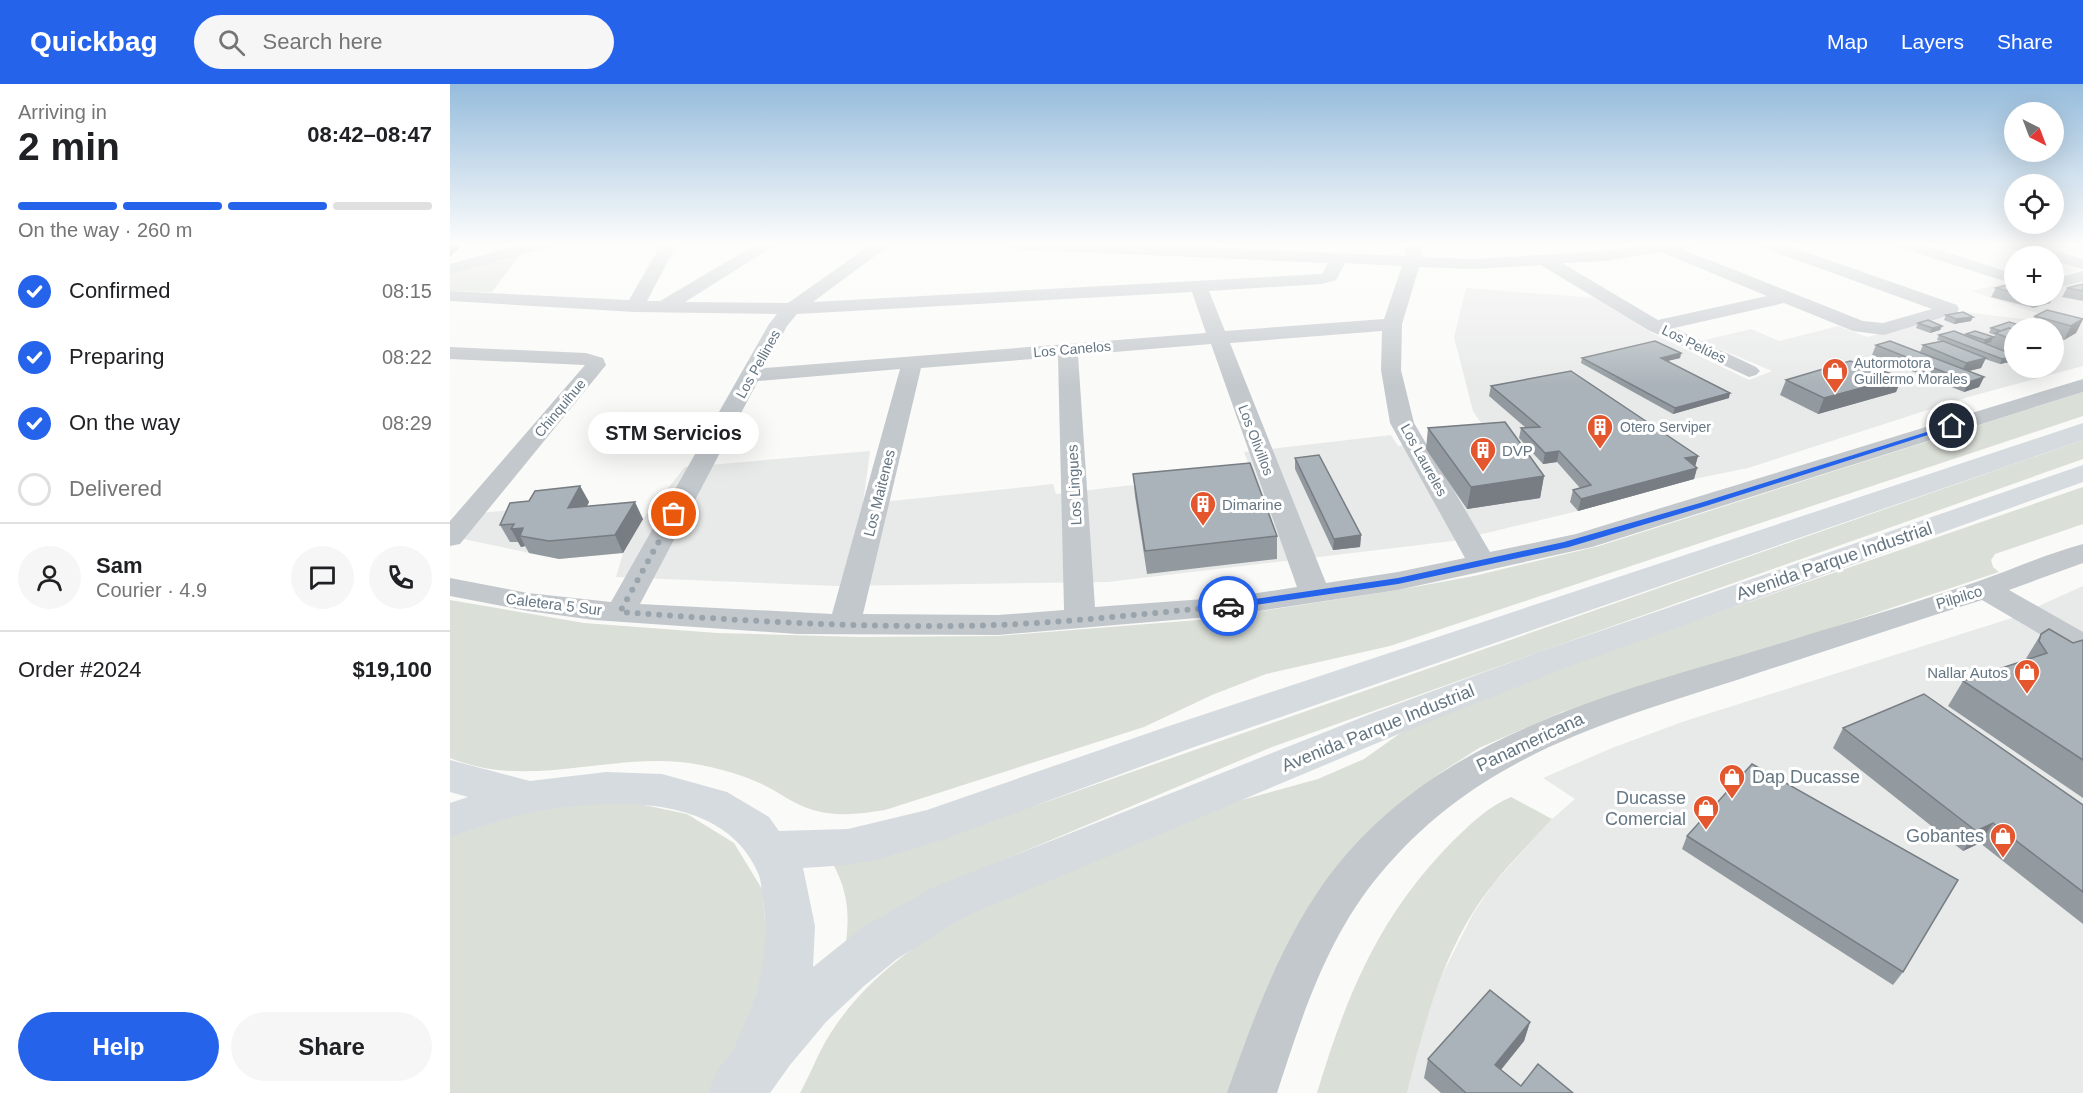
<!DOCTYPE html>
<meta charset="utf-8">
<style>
:root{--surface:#fff;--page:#f6f6f6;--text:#202124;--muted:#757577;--line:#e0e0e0;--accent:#2563eb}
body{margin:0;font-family:Arial,sans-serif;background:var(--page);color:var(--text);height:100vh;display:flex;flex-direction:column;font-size:22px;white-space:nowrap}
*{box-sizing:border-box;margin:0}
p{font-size:20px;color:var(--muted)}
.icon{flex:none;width:33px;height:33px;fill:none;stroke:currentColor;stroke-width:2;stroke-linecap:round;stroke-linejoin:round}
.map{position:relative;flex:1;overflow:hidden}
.details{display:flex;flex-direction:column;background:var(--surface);width:450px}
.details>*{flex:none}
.needle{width:39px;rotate:138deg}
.buttons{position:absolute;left:1554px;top:18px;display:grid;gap:12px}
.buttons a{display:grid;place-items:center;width:60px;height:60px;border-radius:50%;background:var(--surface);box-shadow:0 6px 24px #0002;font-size:30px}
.pin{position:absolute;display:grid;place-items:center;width:51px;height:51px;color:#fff;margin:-26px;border:3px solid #fff;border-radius:50%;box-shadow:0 2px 6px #0007}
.courier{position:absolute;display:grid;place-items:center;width:60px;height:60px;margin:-30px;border:4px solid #2563eb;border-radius:50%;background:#fff;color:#222;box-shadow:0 2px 8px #0007}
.bubble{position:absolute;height:42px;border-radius:21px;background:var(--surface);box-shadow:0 6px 24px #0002;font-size:20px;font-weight:600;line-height:42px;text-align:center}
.overview em{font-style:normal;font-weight:600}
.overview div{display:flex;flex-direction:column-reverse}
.overview{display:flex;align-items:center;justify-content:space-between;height:102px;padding:0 18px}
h1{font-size:39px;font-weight:600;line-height:45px}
.bar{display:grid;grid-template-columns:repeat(4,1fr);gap:9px 6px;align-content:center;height:72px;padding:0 18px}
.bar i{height:8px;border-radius:4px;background:var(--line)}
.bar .current{background:var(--accent)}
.bar p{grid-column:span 4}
.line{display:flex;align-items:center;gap:15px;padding:0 18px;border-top:2px solid var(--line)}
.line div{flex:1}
.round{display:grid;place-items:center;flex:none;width:63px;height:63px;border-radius:32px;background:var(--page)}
ol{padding:0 18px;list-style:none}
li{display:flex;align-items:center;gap:18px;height:66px}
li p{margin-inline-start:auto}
li .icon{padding:6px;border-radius:50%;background:var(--accent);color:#fff;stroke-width:4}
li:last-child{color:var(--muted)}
li i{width:33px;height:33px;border:3px solid var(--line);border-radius:50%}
.action{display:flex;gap:12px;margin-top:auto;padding:12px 18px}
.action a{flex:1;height:69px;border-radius:36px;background:var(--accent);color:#fff;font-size:24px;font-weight:600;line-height:69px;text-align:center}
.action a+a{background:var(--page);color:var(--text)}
header{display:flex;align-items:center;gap:36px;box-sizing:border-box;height:84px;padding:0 30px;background:var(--accent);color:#fff}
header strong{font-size:28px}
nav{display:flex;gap:33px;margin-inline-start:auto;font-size:21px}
.search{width:420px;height:54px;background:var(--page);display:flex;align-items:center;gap:15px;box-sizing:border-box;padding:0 21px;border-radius:33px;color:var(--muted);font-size:22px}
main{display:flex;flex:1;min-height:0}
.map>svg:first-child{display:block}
.built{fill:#e8e9e9;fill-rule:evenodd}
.green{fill:#dadfd7}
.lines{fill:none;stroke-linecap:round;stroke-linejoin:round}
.minor{fill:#c3c8cc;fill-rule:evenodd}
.highway{fill:#d6dbdf;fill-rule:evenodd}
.wall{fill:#929a9f}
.shaded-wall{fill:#777d82}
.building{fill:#aab3b9;stroke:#777d82;stroke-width:1.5}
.route{fill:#2563eb}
.done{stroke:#99a4ac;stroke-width:6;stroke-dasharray:0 10.8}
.labels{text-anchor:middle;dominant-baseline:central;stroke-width:6;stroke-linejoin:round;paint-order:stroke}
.far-street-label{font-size:14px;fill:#657683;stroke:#fff}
.far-poi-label{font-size:14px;fill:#657683;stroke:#fff;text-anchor:start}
.poi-label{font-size:15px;fill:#657683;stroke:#fff;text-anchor:start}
.street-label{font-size:15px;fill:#657683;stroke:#fff}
.near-street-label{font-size:18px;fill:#657683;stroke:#fff}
.near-poi-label{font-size:18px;fill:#657683;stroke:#fff;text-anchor:end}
</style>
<header>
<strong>Quickbag</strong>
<div class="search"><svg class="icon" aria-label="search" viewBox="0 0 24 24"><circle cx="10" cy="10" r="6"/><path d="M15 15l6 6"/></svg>Search here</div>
<nav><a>Map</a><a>Layers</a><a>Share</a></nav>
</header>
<main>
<section class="details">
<div class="overview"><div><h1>2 min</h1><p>Arriving in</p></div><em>08:42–08:47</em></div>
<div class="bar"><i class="current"></i><i class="current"></i><i class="current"></i><i></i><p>On the way · 260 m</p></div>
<ol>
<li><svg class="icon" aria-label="check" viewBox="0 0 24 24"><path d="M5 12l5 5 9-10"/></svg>Confirmed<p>08:15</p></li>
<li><svg class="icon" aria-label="check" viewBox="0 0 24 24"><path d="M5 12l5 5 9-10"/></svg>Preparing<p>08:22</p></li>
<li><svg class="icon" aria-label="check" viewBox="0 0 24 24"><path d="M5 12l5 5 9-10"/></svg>On the way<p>08:29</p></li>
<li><i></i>Delivered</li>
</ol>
<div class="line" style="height:108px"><a class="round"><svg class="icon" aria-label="person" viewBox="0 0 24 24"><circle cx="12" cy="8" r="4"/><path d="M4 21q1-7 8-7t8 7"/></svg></a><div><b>Sam</b><p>Courier · 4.9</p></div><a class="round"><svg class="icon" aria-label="chat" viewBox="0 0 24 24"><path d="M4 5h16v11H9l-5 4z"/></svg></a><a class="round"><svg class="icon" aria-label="phone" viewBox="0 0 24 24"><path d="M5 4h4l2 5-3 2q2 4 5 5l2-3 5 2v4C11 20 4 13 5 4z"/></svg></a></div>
<div class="line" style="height:78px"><div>Order #2024</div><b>$19,100</b></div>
<div class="action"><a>Help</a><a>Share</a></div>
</section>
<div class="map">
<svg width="1633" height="1009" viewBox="0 0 1633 1009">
<rect width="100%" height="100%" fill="#fafaf8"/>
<g class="built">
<path d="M1633 197V282L1518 313 1298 384 1244 395 1128 427 1003 457 658 498 386 502 166 493 173 469 109 475 13 455 32 429 139 418 127 440 193 435 235 383 420 367 413 420 603 400 606 410 801 387 794 368 941 351 948 362 1041 354 1023 327 1004 253 1016 204 1145 214 1202 249 1299 296 1322 287 1251 257 1301 245 1329 257 1388 242 1417 253 1515 228 1591 237 1601 234 1521 207 1552 200 1564 203V212H1604V205ZM1564 244H1604V284H1564Z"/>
<polygon points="1633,502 1633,1009 957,1009 977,927 992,891 1023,830 1043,800 1102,735 1125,715 1093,694 1162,664 1232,638 1562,534"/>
</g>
<g class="green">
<polygon points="71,169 42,208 0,207 0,188"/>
<path d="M1633 308V332L940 562 816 590 762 611 694 643 435 726C411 730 387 733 363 726 345 721 330 709 314 701 289 689 258 681 231 678 152 671 76 705 0 674V516L134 539 267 549 409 553 547 552 760 535 948 506 1024 492 1149 462Z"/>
<path d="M1633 356V375L822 663 539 782 394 872C400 835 400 811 382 778L590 720Z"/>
<path d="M1633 403V440L1545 470 1541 476 1543 483 1549 488 1366 549 1112 628 1029 664 990 689 960 713 782 1009H350C360 991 367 972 377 955 410 900 460 864 513 831L777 720 868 695 914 675 962 641 1186 557Z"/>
<path d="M1061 713 1102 735C1083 756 1062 777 1044 799 995 859 975 936 957 1009H867C897 909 931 828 1006 754 1023 738 1039 722 1061 713Z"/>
<polygon points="175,717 237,730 284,759 312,805 318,869 295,948 260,1009 0,1009 0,750 101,722"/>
</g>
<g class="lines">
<g class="minor">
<polygon points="73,160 101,160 99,163 0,190 0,180"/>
<path d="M211 160H227L197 217H210L307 160H327L235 218 338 219 422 160H441L363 218 870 190 873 189 878 179 563 165 555 160H683L956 172 954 160H970L972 173 1023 175 1154 167 1200 160H1244L1242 163 1232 165 1413 237 1433 239 1482 225 1311 163 1309 160H1333L1507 221 1509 225 1507 229 1434 251 1403 247 1334 219 1224 244 1306 283 1310 287 1306 291 1299 293 1198 246 1091 181 1023 185 969 183 952 240 951 286 964 339 1040 468 1126 450 1633 295V308L1142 463 948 506 782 531 548 551 347 550 144 536 78 527 0 512V494L78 509 161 518 319 240 327 230 185 228 0 217V207L179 216ZM1211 168 1317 212 1208 236 1112 179 1154 177ZM895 179 952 182 934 235 775 247 759 207 872 200 886 196ZM742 208 756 249 315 284 337 242 347 230ZM932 247 931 286 940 339 1015 474 948 488 876 499 780 259ZM761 260 847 503 782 513 645 523 628 271ZM608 273 614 526 548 531 413 530 471 284ZM450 285 382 530 190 520 308 297Z"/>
<polygon points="1445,160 1471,160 1564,190 1564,200 1447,163"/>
<polygon points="1556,160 1583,160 1633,175 1633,185 1604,177 1604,172 1590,172 1558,163"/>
<polygon points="1633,187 1633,197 1604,205 1604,195"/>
<polygon points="0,263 136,269 153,274 156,281 10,460 0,462 0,437 135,281 0,275"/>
<path d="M1633 460V479L1559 506 1633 548V573L1622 569 1532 516C1450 542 1369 569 1287 596 1149 640 1027 674 930 790 877 853 852 932 827 1009H777C802 938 828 866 871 803 980 648 1165 610 1335 558 1398 538 1463 520 1526 498 1561 486 1596 470 1633 460Z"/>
</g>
<path class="highway" d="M1633 339V356L744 663 495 755 426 776 398 781 353 784 365 842 363 883 413 843 482 804 923 629 1089 568 1633 381V398L1115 584 951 649 516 832 447 875 414 902 376 938 340 981 320 1009H260L259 1007 267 987 286 963 285 961C294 941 303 923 308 902 316 872 317 846 313 816 311 808 312 797 308 789 275 712 170 715 101 725 66 730 33 742 0 753V719L18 713 0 708V676L80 697 156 688 212 690 277 708 319 733 329 747 398 745 477 726 716 643Z"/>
</g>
<g class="wall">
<polygon points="1633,200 1633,217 1612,213 1617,204"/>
<polygon points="1564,201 1564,212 1604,212 1605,210 1600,219 1583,224 1541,213 1546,204"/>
<polygon points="1496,231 1521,237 1504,240 1494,236"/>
<polygon points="1585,232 1633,235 1626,249 1614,256 1604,253 1604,244 1564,244 1564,277 1550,280 1535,275 1531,284 1518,287 1534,293 1529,303 1514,308 1422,271 1426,261 1470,268 1473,261 1491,257 1487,256 1489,251 1515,252 1516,250 1544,253 1545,251 1539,249 1541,244 1579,244"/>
<polygon points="1468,239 1492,242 1490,246 1480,249 1466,244"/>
<polygon points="1231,269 1230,274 1217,277 1279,314 1223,330 1131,279 1132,274"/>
<polygon points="1452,293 1446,308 1368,330 1330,311 1336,296"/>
<polygon points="1041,302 1248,372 1245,382 1247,384 1244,395 1128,427 1120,418 1123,406 1130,404 1107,378 1093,380 1069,354 1071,344 1076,344 1039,312"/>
<polygon points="978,344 1094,392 1090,414 1017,425 976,365"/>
<polygon points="845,374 911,451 910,463 883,466 845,385"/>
<polygon points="683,390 827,452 827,475 697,490 685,412"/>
<polygon points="130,402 139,418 137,422 193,435 173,469 109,475 79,469 75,462 71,463 68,458 60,458 50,441 79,417"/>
<polygon points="1591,550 1623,559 1633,556 1633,714 1498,622 1513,597 1575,576"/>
<polygon points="1393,644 1633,721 1633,840 1530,759 1513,767 1383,664"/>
<polygon points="1237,752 1453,888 1443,901 1232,765"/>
<polygon points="1080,938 1074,957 1051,986 1071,1002 1123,1009 991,1009 974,994 978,975"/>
</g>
<g class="shaded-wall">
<polygon points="1,160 13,160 0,173 0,161"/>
<polygon points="1604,210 1605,210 1600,219 1583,224 1587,215 1599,212 1604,212"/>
<polygon points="1523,233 1521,237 1504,240 1506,235"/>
<polygon points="1633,235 1626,249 1614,256 1621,242"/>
<polygon points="1492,242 1490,246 1480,249 1482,244"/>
<polygon points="1543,253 1541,258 1533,261 1535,256"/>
<polygon points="1231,269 1230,274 1209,279 1211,274"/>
<polygon points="1564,272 1564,277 1550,280 1552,275"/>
<polygon points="1536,274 1531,284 1511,289 1516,279"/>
<polygon points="1452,293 1446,308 1368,330 1374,314"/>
<polygon points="1534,293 1529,303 1514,308 1519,298"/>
<polygon points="1280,309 1279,314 1223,330 1225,324"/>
<polygon points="1109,367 1107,378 1093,380 1095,369"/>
<polygon points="1248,372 1245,383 1235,374"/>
<polygon points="1247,384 1244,395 1128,427 1131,415"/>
<polygon points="1094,392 1090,414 1017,425 1021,403"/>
<polygon points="130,402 139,418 127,441 118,424"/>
<polygon points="185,418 193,435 173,469 165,451"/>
<polygon points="73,444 70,452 75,462 71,463 61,445"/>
<polygon points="911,451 910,463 883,466 884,455"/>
<polygon points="1543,739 1530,759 1513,767 1526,747"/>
<polygon points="1080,938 1074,957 1040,999 1045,981"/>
</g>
<g class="building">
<polygon points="1560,200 1564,201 1564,209 1546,204"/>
<polygon points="1633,200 1633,207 1617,204"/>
<polygon points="1574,212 1599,212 1587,215"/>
<polygon points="1597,226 1633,235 1621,242 1585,232"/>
<polygon points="1513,228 1523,233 1506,235 1496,231"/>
<polygon points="1478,236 1492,242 1482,244 1468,239"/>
<polygon points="1559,238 1579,244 1564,244 1564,246 1559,244 1551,247 1541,244"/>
<polygon points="1559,244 1564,246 1564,256 1545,249"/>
<polygon points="1504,247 1564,271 1564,272 1552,275 1489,251"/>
<polygon points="1525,247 1544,253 1535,256 1516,250"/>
<polygon points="1205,257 1231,269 1211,274 1280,309 1225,324 1132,274"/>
<polygon points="1440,257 1534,293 1519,298 1426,261"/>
<polygon points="1493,257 1536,274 1516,279 1473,261"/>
<polygon points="1400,277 1452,293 1374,314 1336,296"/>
<polygon points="1121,287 1248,372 1235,374 1247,384 1131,415 1123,406 1141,401 1109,367 1095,369 1071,344 1090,343 1041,302"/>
<polygon points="1055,338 1094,392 1021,403 978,344"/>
<polygon points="869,371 911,451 884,455 845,374"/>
<polygon points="800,379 827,452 695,467 683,390"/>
<polygon points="130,402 118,424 185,418 165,451 99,457 70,452 73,444 61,445 64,440 50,441 60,419 79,417 85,407"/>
<polygon points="1599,545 1623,559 1633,556 1633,676 1513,597 1597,569 1589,557 1591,550"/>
<polygon points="1474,610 1633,721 1633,808 1543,739 1526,747 1393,644"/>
<polygon points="1302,680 1508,796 1453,888 1237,752"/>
<polygon points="1040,906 1080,938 1045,981 1071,1002 1088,980 1123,1009 1016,1009 978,975"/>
</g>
<linearGradient id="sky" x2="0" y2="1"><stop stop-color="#96bcdc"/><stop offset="0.53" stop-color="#fdfdfc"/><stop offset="1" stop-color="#fdfdfc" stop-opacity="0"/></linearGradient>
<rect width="1633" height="302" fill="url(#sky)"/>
<polygon class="route" points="1499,341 1506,342 1256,422 1119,463 948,500 778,525 773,522 778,519 948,494 1114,458 1250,419"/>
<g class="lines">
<path class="done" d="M224 430 170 528C295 537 421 545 547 541 624 538 701 529 778 522"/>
</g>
<defs>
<g id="shop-pin" transform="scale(1.35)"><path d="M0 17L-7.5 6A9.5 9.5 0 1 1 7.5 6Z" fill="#e4572e" stroke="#fff"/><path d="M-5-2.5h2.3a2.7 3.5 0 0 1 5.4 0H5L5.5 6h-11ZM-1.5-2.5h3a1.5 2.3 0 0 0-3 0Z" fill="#fff"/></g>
<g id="building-pin" transform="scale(1.35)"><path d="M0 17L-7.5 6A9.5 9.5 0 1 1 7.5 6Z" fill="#e4572e" stroke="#fff"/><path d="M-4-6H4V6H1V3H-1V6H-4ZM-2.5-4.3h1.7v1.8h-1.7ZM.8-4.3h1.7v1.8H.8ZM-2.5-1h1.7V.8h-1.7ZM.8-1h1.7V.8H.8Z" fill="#fff"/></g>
</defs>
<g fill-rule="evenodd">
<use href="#shop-pin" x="1385" y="287"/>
<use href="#building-pin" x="1150" y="343"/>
<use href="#building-pin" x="1033" y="366"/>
<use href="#building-pin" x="753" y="420"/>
<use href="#shop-pin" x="1577" y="588"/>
<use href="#shop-pin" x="1282" y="693"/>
<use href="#shop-pin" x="1256" y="724"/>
<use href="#shop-pin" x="1553" y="752"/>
</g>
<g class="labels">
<g class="far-street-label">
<text transform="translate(1244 260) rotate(26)">Los Pelúes</text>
<text transform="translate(622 265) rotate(-5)">Los Canelos</text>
<text transform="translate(308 280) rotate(-61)">Los Pellines</text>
<text transform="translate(110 324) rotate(-50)">Chinquihue</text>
<text transform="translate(806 356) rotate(69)">Los Olivillos</text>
<text transform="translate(974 376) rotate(61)">Los Laureles</text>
</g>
<g class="far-poi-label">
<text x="1404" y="279">Autormotora<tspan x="1404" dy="16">Guillermo Morales</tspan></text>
<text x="1170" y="343">Otero Serviper</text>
</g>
<g class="poi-label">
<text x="1052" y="366">DVP</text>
<text x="772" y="420">Dimarine</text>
<text x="1558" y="588" text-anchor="end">Nallar Autos</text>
</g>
<g class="street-label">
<text transform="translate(624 401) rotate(-93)">Los Lingues</text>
<text transform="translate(429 409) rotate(-76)">Los Maitenes</text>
<text transform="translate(1509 513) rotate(-17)">Pilpilco</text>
<text transform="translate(104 520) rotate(7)">Caletera 5 Sur</text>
</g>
<g class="near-street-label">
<text transform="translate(1384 477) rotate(-19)">Avenida Parque Industrial</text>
<text transform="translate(928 644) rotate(-22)">Avenida Parque Industrial</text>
<text transform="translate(1080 658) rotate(-25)">Panamericana</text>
</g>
<g class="near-poi-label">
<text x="1302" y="693" text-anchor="start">Dap Ducasse</text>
<text x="1236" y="714">Ducasse<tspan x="1236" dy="21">Comercial</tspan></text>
<text x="1534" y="752">Gobantes</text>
</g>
</g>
</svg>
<div class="buttons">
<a><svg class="needle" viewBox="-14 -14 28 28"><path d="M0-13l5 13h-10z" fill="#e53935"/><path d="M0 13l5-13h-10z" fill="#757577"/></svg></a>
<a><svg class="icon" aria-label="locate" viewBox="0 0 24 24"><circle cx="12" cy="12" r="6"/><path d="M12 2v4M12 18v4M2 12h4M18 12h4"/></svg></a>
<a>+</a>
<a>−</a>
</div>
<div class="pin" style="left:224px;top:430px;background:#ea580c"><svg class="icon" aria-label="bag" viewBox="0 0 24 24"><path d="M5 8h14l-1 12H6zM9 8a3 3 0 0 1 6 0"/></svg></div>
<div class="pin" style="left:1502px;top:342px;background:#1f2937"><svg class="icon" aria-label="home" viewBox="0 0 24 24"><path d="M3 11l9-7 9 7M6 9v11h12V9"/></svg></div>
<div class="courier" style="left:778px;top:522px"><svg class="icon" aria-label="car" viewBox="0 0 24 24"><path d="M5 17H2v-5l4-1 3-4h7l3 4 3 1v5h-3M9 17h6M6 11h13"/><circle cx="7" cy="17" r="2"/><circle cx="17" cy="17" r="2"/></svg></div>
<div class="bubble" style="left:138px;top:328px;width:171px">STM Servicios</div>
</div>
</main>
